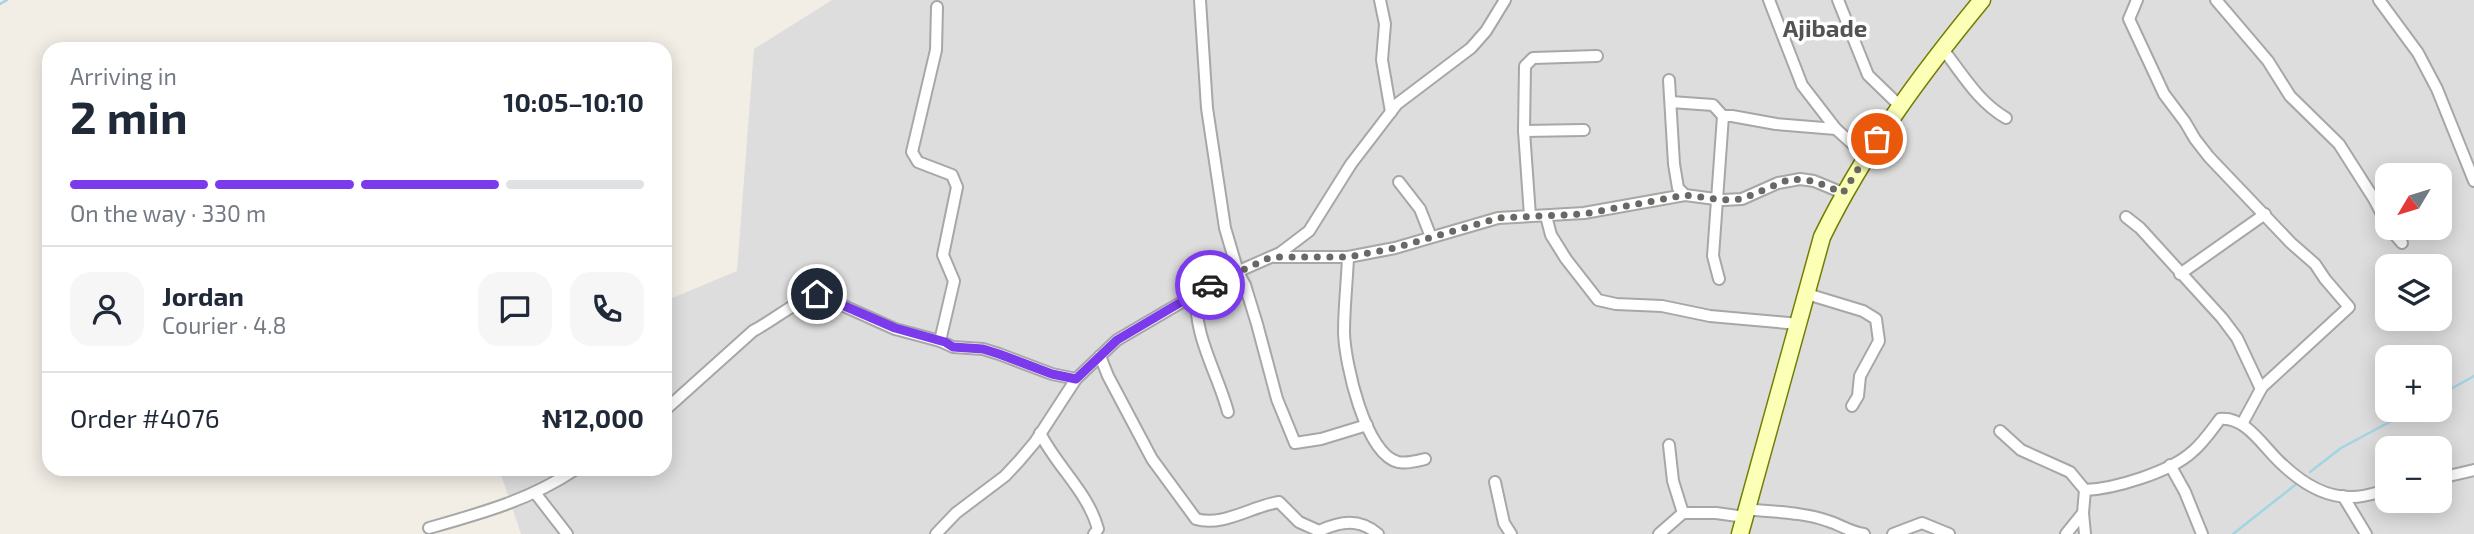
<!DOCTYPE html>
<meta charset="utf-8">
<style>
:root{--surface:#fff;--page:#f6f6f7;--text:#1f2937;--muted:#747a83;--line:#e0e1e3;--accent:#7c3aed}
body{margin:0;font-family:"Exo 2",sans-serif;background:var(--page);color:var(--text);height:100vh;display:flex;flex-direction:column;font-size:26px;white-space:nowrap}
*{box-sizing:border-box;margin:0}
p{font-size:23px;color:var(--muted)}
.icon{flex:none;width:38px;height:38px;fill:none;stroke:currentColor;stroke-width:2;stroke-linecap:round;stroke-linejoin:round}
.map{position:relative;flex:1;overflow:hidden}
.drawer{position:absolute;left:42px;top:42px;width:630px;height:434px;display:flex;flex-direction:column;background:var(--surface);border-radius:21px;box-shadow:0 4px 18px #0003}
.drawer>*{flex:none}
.needle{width:46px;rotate:232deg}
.tools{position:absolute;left:2375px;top:163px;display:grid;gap:14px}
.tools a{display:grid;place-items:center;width:77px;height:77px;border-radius:14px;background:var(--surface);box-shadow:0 4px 18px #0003;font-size:35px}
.pin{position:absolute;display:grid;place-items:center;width:60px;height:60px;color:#fff;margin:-30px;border:4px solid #fff;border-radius:50%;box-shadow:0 2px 7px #0007}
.courier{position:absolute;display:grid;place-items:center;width:70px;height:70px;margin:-35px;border:5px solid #7c3aed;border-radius:50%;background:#fff;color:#222;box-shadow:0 2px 9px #0007}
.head em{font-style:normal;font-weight:700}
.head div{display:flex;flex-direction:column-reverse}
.head{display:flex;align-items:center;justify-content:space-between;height:119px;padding:0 28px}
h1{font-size:46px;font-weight:700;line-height:52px}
.bar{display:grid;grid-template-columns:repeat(4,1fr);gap:10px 7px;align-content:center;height:84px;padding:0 28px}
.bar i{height:9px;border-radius:5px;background:var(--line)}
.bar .current{background:var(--accent)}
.bar p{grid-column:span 4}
.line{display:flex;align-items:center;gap:18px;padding:0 28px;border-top:2px solid var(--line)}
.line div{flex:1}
.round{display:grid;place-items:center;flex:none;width:74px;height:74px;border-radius:21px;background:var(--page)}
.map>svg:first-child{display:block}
.residential{fill:#dedddd;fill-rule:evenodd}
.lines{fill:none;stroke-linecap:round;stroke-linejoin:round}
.stream{stroke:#a2d5e3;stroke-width:2.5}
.minor-casing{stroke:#a7a7a7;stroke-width:14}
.secondary-casing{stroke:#717e00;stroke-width:19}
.minor{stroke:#fff;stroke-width:10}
.secondary{stroke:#fcffb6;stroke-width:16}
.done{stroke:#6a6865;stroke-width:7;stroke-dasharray:0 12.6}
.route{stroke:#7c3aed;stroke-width:9}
.labels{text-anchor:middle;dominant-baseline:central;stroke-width:7;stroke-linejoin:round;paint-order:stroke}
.quarter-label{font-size:24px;font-weight:bold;fill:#535353;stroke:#fff}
</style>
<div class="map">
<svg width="2474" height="534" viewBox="0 0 2474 534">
<rect width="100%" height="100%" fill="#f2eee6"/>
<path class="residential" d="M832 0H2474V534H521L499 469H665V301L737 271 754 49ZM2387 175H2440V228H2387ZM2387 266H2440V318H2387ZM2387 357H2440V410H2387ZM2387 448H2440V500H2387Z"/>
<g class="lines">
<g class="stream">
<polyline points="0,4 7,0"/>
<polyline points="2440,395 2474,376"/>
<polyline points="2310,472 2341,448 2412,410"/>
<polyline points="2233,534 2295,485"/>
</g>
<g class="minor-casing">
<g id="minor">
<polyline points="1200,0 1207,108 1225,228 1238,272 1245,285 1257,324 1277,399 1295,443 1321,439 1367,425"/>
<polyline points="1380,0 1385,24 1382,60 1391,112"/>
<polyline points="1769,0 1802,85 1836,129 1866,156"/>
<polyline points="1838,0 1868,75 1900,106"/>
<polyline points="2137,0 2129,19 2164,94 2185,122 2195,139 2209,157 2291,243 2315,264 2325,279 2349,307 2262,387 2242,424"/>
<polyline points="2216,0 2268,61 2290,96 2339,144 2374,199 2387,224"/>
<polyline points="2379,0 2418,53 2437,89 2474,181"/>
<polyline points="937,7 936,50 912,152 918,162 952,175 957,187 943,255 954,281 940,341 953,347 983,349 999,354 1052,374 1076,379"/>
<path d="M1942 48C1962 73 1977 101 2006 118"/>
<polyline points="1669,80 1674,164 1678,188 1685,195 1723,200 1742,199 1778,183 1800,179 1814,181 1843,193"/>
<polyline points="1671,102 1713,105 1723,116"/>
<polyline points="1524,131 1584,130"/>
<polyline points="1399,182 1420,209 1431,237"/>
<polyline points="1530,216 1524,131 1525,66 1533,58 1597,56"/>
<polyline points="1546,216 1551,235 1566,259 1598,300 1616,304 1662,306 1710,316 1799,324"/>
<polyline points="2126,217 2140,228 2222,318 2237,338 2261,389"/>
<polyline points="2389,228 2402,243"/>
<polyline points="1275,257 1348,257 1395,248 1498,218 1584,213 1685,195"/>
<path d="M1348 257C1347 282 1344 308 1344 333 1345 363 1365 454 1398 462 1407 464 1417 461 1425 459"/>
<polyline points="2180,274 2265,214"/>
<polyline points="1719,279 1713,256 1723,116 1732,116 1776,124 1836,129"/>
<path d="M1197 293C1192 333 1218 374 1228 412"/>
<polyline points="1807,294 1863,311 1876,319 1879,341 1860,376 1858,396 1852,406"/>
<path d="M1100 356 1108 376 1152 459 1196 519C1223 527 1252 506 1279 502L1299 522 1319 531"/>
<path d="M665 410 753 331C777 318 791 304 817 294L895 329 940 341"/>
<polyline points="2000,431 2021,450 2070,472 2085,490 2083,513 2066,534"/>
<path d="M1040 433C1057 467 1088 492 1098 529L1094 534"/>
<polyline points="1669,445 1673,481 1683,513"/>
<polyline points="2170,465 2185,492 2202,534"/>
<polyline points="2440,478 2474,470"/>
<polyline points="1495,482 1504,523 1511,534"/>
<path d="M2085 490C2114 489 2170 472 2192 452 2203 443 2211 431 2220 419 2247 416 2265 450 2283 465 2301 482 2324 497 2350 497 2362 498 2375 493 2387 490"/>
<polyline points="536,494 567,534"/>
<polyline points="2343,496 2366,534"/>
<path d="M1746 509C1772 512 1803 512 1828 521 1841 525 1850 532 1864 534"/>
<polyline points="2083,513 2085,534"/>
<path d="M429 528C482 513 530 500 576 469"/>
<polyline points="936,534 956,513 1005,476 1019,461 1035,442 1076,379 1117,340 1223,278 1280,253 1309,231 1351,164 1397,104 1471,48 1486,31 1505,0"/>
<path d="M1318 534 1319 531C1341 521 1359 518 1378 534"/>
<polyline points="1659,534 1683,513 1716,513 1745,517"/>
<polyline points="1893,534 1922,523 1949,534"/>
</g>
</g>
<g class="secondary-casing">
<path id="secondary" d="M1740 534 1822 237C1864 151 1921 74 1982 0"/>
</g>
<use href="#minor" class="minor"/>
<use href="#secondary" class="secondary"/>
</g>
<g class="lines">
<polyline class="done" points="1210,285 1271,257 1348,257 1395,248 1498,218 1584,214 1685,195 1723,200 1742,199 1790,179 1814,181 1843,193 1877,139"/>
<polyline class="route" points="817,294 895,328 945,342 953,347 983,349 999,354 1052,374 1076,379 1117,340 1210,285"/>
</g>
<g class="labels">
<g class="quarter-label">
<text x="1825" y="27">Ajibade</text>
</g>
</g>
</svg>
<div class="tools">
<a><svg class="needle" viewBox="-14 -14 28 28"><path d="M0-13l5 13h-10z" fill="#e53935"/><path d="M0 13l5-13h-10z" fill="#747a83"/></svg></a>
<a><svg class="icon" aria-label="layers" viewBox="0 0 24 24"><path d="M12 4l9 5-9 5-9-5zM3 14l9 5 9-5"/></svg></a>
<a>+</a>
<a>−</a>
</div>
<div class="pin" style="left:1877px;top:139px;background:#ea580c"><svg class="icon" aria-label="bag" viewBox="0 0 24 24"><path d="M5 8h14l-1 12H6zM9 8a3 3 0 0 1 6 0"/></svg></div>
<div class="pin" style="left:817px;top:294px;background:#1f2937"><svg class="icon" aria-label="home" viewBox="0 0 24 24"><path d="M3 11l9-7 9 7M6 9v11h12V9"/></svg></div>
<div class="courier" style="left:1210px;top:285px"><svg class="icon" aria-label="car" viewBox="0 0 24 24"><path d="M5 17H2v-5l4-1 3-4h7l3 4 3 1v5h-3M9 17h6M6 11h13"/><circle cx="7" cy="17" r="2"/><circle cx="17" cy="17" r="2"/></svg></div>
<section class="drawer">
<div class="head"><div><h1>2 min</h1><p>Arriving in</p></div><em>10:05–10:10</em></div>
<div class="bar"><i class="current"></i><i class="current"></i><i class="current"></i><i></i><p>On the way · 330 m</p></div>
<div class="line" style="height:126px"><a class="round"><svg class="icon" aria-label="person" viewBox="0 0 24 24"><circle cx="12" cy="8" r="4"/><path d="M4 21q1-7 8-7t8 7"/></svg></a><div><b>Jordan</b><p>Courier · 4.8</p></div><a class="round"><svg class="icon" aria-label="chat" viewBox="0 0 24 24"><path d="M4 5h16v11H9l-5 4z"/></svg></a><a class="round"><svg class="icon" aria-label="phone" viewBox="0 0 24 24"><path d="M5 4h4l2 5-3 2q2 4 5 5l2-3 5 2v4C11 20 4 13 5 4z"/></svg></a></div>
<div class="line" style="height:91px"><div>Order #4076</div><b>₦12,000</b></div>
</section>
</div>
